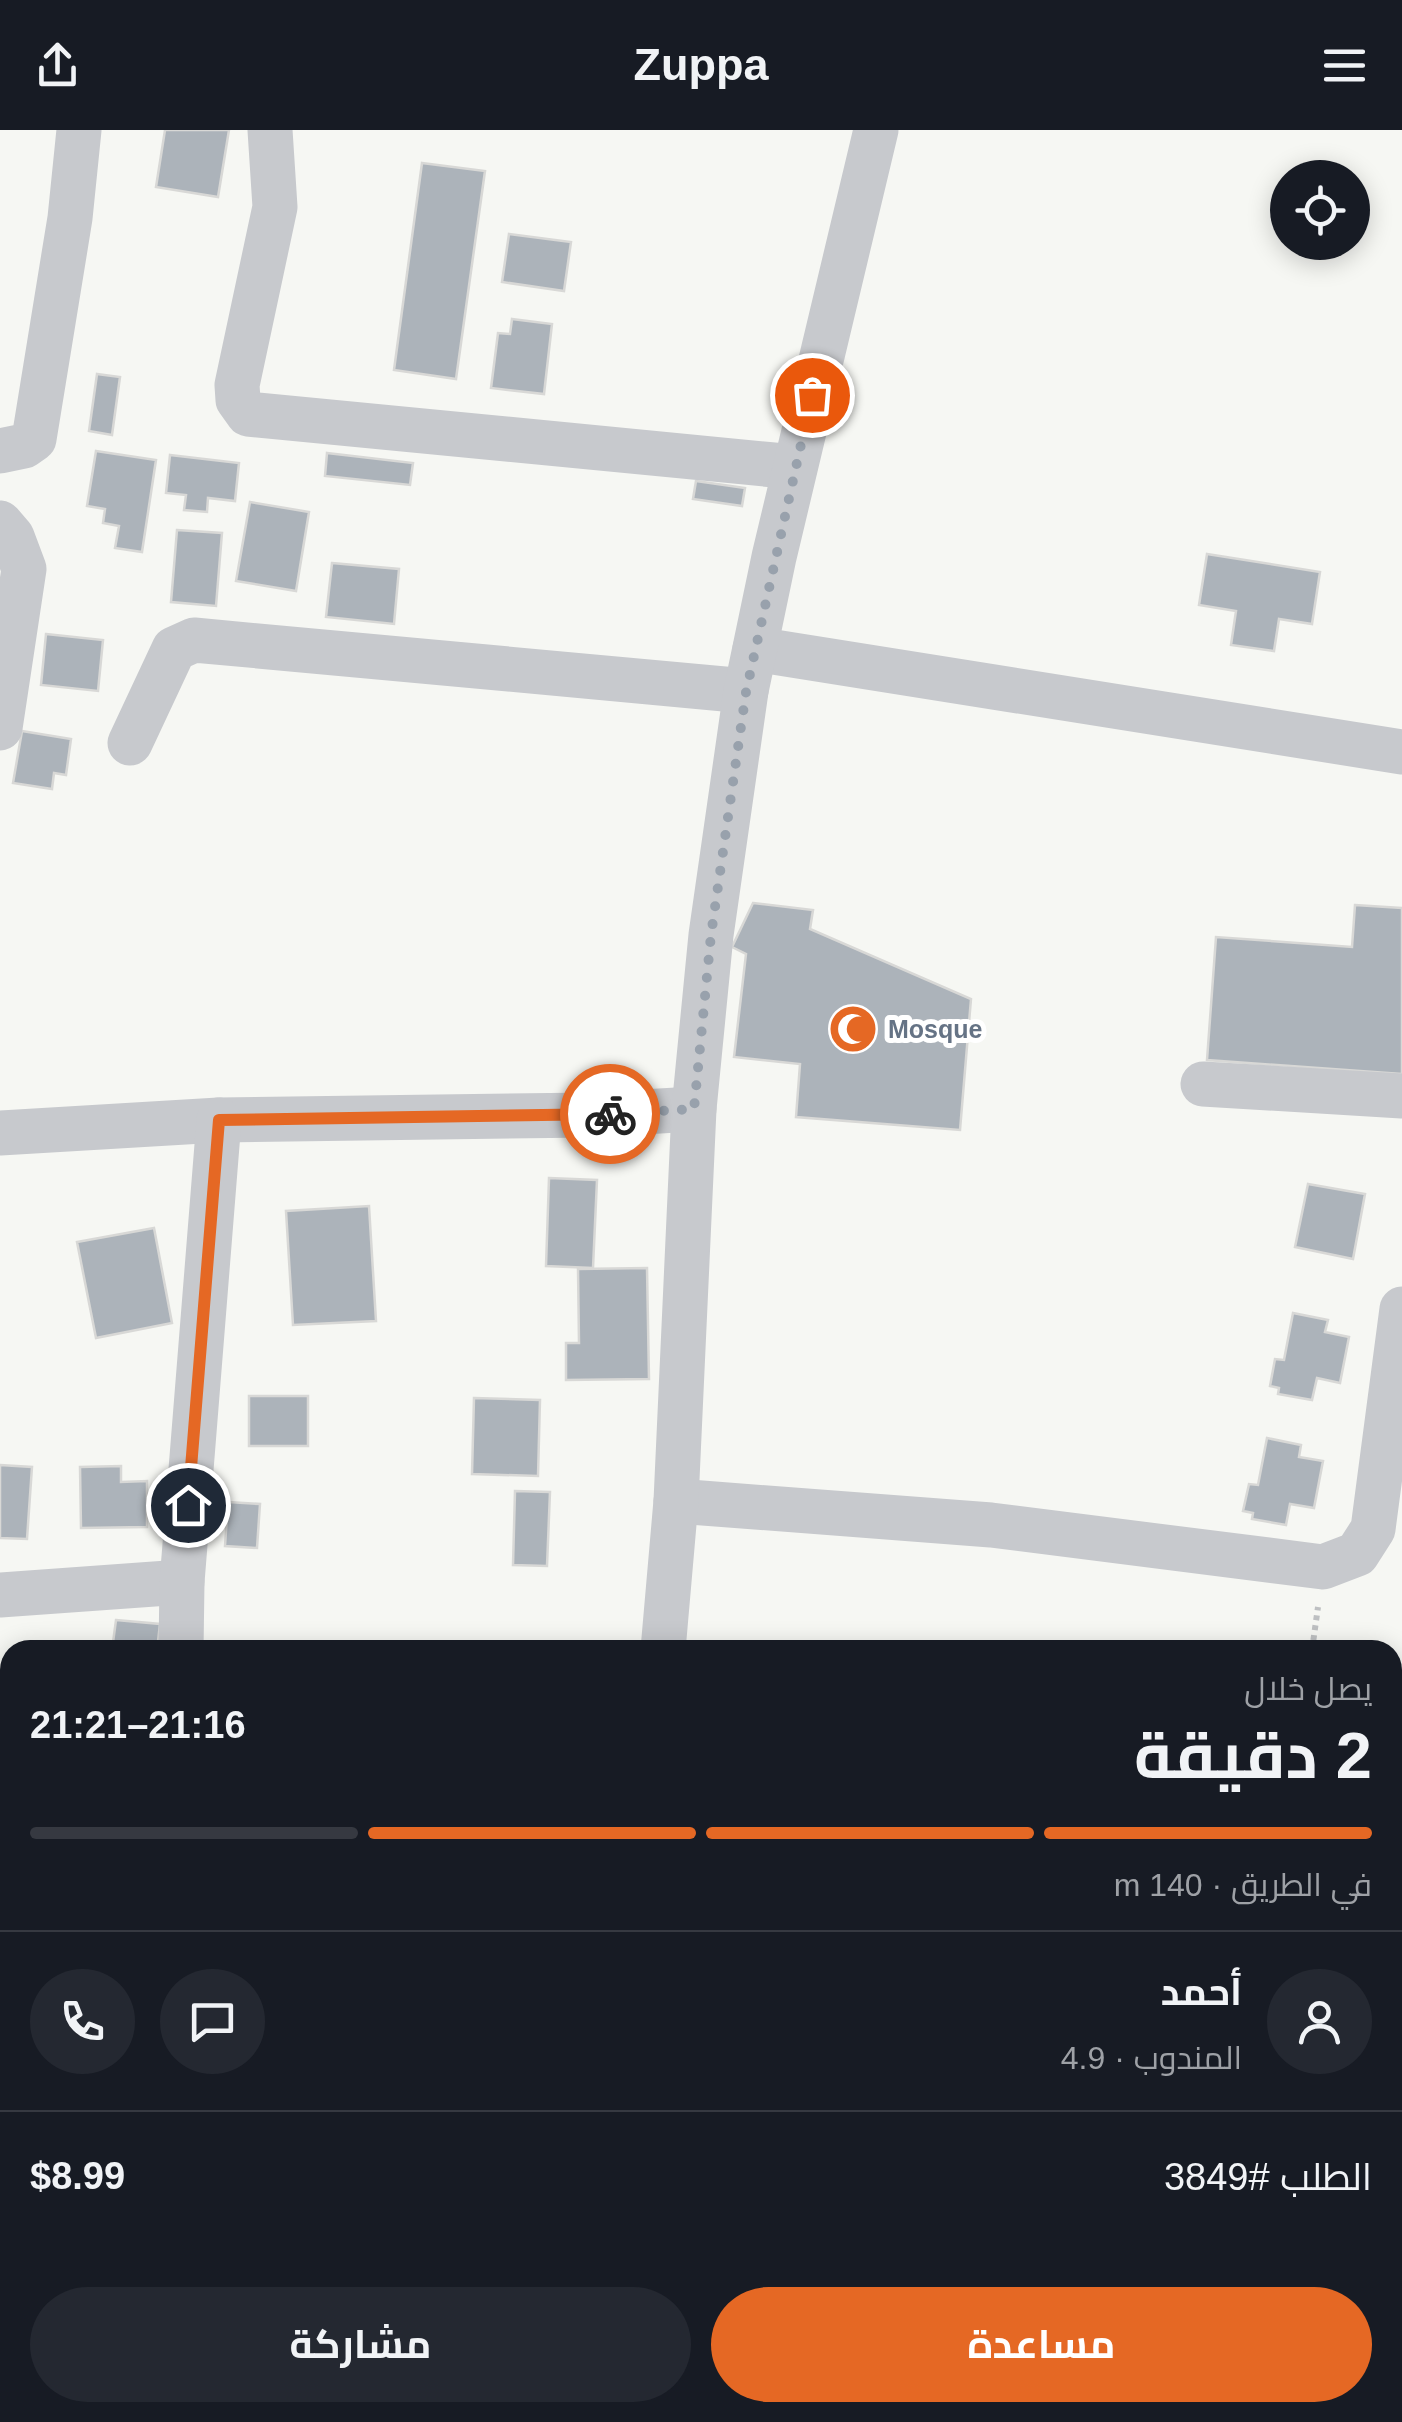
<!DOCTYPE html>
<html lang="ar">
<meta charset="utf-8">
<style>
:root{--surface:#171b24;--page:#242831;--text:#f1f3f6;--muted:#9ea1a6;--line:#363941;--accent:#e56824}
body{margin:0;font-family:Helvetica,Cairo,sans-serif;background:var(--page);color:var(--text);direction:rtl;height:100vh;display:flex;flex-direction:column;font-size:38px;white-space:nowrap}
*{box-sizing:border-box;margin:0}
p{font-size:32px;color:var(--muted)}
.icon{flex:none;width:55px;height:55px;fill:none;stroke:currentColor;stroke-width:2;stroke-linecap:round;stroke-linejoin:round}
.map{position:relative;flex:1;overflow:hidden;direction:ltr}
.sheet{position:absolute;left:0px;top:1510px;width:1402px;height:782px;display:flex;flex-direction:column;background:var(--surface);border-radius:30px 30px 0 0;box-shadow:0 5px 25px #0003;direction:rtl}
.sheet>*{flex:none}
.controls{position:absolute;left:1270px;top:30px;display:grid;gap:20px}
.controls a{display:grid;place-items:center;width:100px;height:100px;border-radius:50%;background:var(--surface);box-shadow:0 5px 25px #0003;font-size:50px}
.pin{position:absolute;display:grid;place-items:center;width:85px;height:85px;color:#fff;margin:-42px;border:5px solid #fff;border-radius:50%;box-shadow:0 2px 10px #0007}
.courier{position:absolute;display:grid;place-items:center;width:100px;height:100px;margin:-50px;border:8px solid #e56824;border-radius:50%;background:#fff;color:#222;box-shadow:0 2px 12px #0007}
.head em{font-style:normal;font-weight:700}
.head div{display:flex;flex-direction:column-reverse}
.head{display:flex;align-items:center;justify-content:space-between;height:170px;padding:0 30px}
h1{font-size:65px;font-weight:700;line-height:75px}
.bar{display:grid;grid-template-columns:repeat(4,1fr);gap:15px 10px;align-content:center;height:120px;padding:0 30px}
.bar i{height:12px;border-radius:8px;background:var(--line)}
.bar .current{background:var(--accent)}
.bar p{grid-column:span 4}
.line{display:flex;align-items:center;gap:25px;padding:0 30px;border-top:2px solid var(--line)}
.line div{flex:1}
.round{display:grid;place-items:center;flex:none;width:105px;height:105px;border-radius:52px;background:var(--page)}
.button{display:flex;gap:20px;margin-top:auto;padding:20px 30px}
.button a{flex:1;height:115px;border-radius:60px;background:var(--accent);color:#fff;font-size:40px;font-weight:700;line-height:115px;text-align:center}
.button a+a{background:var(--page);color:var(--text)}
header{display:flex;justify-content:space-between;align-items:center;height:130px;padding:0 30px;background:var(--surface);font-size:45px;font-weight:700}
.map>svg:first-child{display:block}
.building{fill:#acb3ba;stroke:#d8d8d6;stroke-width:2.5}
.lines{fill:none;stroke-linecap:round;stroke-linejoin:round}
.path{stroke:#bec0c2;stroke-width:6;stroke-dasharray:5 5;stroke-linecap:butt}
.minor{stroke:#c7c9cd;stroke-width:45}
.done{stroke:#98a1ac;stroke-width:10;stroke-dasharray:0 18}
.route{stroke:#e56824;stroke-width:12}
.labels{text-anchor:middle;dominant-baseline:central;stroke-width:10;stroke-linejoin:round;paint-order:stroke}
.poi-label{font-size:25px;font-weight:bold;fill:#657385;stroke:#fff;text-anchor:start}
</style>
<header><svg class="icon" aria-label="menu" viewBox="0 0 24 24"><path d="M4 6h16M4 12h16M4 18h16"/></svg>Zuppa<svg class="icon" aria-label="share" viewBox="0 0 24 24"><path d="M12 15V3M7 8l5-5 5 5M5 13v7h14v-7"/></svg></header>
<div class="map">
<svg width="1402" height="2292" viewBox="0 0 1402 2292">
<rect width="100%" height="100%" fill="#f6f7f3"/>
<g class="building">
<polygon points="165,0 229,0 218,67 156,57"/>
<polygon points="422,33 485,41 456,249 394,240"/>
<polygon points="509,104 571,112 564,161 502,152"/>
<polygon points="512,189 552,194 544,264 491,258 498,203 510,204"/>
<polygon points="97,244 120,247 112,305 89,301"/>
<polygon points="96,321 156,330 142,422 115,418 119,396 103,393 105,379 87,376"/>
<polygon points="327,323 413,333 410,355 325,346"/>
<polygon points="170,325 239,333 235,371 208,368 207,382 184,380 186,365 166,363"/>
<polygon points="696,351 745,358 742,376 693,369"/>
<polygon points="250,372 309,382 296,461 236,451"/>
<polygon points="177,400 222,403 216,476 171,472"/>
<polygon points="1207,424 1320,442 1312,494 1279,489 1274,521 1231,515 1236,481 1199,475"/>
<polygon points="332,433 399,439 394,494 326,487"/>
<polygon points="46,504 103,510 98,561 41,555"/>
<polygon points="22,601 71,609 66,645 54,643 52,659 13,653"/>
<polygon points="753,773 813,780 810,799 971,869 960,1000 796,987 800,934 734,927 746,824 732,817"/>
<polygon points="1355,775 1402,778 1402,944 1207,930 1216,807 1352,817"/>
<polygon points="549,1048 597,1050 593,1138 546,1136"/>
<polygon points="1308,1054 1365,1064 1353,1129 1295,1117"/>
<polygon points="369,1076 376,1191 293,1195 286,1081"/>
<polygon points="154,1098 172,1193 96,1208 77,1112"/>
<polygon points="647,1138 649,1249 566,1250 566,1213 579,1213 578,1139"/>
<polygon points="1293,1183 1328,1190 1325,1202 1349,1207 1340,1253 1317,1248 1312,1270 1278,1264 1279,1258 1270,1256 1275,1229 1284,1230"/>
<rect x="249" y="1266" width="59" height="50"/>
<polygon points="474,1268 540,1270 538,1346 472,1344"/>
<polygon points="1267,1308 1301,1315 1299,1327 1323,1331 1314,1378 1290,1374 1286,1395 1252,1389 1253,1383 1243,1381 1249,1354 1258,1355"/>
<polygon points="0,1335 32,1337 27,1409 0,1408"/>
<polygon points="121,1336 121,1352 147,1351 147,1397 81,1398 80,1337"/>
<polygon points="515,1361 550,1362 547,1436 513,1435"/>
<polygon points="228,1372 260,1374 257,1418 225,1416"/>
<polygon points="116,1490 160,1494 157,1520 112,1520"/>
</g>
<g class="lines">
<g class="path">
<polyline points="1312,1520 1318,1477"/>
<polyline points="1392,1743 1402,1743"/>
</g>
<g class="minor">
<polyline points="270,0 275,77 237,255 238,270 248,284 795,337"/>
<polyline points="0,321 24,316 34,309 70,88 79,0"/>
<polyline points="0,393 12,407 24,439 0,598"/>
<polyline points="755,519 1402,622"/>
<polyline points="130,613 174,519 194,510 746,561"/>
<polyline points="1203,954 1402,966"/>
<polyline points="0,1003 219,990 591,985 694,979"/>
<polyline points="676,1371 991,1395 1323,1437 1357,1424 1373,1399 1402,1179"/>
<polyline points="0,1465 182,1452"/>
<polyline points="181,1520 182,1452 219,990"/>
<polyline points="663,1520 676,1371 694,979 711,805 746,561 774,427 876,0"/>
<polyline points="1392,2101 1402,2102"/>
<polyline points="789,2282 850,2292"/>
<polyline points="128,2292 128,2282"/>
<polyline points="623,2292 624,2282"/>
</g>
</g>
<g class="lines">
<polyline class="done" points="610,984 694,979 711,805 746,562 812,265"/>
<polyline class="route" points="188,1375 219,990 610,984"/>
</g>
<defs>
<g id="mosque-disc" transform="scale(2.5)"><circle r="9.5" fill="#e56824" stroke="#fff"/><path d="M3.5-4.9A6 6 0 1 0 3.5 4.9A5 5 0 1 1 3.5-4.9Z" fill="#fff"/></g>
</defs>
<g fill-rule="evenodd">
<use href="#mosque-disc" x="853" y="899"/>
</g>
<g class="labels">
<g class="poi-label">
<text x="888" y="899">Mosque</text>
</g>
</g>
</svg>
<div class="controls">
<a><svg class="icon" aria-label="locate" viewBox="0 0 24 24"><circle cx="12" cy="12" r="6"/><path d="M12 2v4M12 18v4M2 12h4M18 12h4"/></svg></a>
</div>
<div class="pin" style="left:812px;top:265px;background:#ea580c"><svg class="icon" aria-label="bag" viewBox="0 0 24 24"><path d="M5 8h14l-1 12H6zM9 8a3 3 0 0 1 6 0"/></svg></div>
<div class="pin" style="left:188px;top:1375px;background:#1f2937"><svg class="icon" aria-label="home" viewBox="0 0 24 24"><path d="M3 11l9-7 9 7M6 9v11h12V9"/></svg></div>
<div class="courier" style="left:610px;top:984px"><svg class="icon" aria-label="bike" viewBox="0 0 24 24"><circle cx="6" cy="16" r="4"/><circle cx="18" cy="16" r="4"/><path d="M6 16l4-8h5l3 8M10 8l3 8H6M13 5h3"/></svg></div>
<section class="sheet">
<div class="head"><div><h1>2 دقيقة</h1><p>يصل خلال</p></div><em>21:16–21:21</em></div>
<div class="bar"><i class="current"></i><i class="current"></i><i class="current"></i><i></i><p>في الطريق · 140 m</p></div>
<div class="line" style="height:180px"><a class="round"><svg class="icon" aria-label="person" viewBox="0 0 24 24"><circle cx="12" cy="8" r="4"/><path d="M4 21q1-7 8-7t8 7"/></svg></a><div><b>أحمد</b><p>المندوب · 4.9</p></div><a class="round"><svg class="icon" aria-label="chat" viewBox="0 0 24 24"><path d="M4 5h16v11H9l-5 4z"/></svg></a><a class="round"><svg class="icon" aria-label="phone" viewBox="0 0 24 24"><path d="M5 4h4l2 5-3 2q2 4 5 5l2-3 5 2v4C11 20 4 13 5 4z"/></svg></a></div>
<div class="line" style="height:130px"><div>الطلب #3849</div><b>$8.99</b></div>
<div class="button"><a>مساعدة</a><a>مشاركة</a></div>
</section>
</div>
